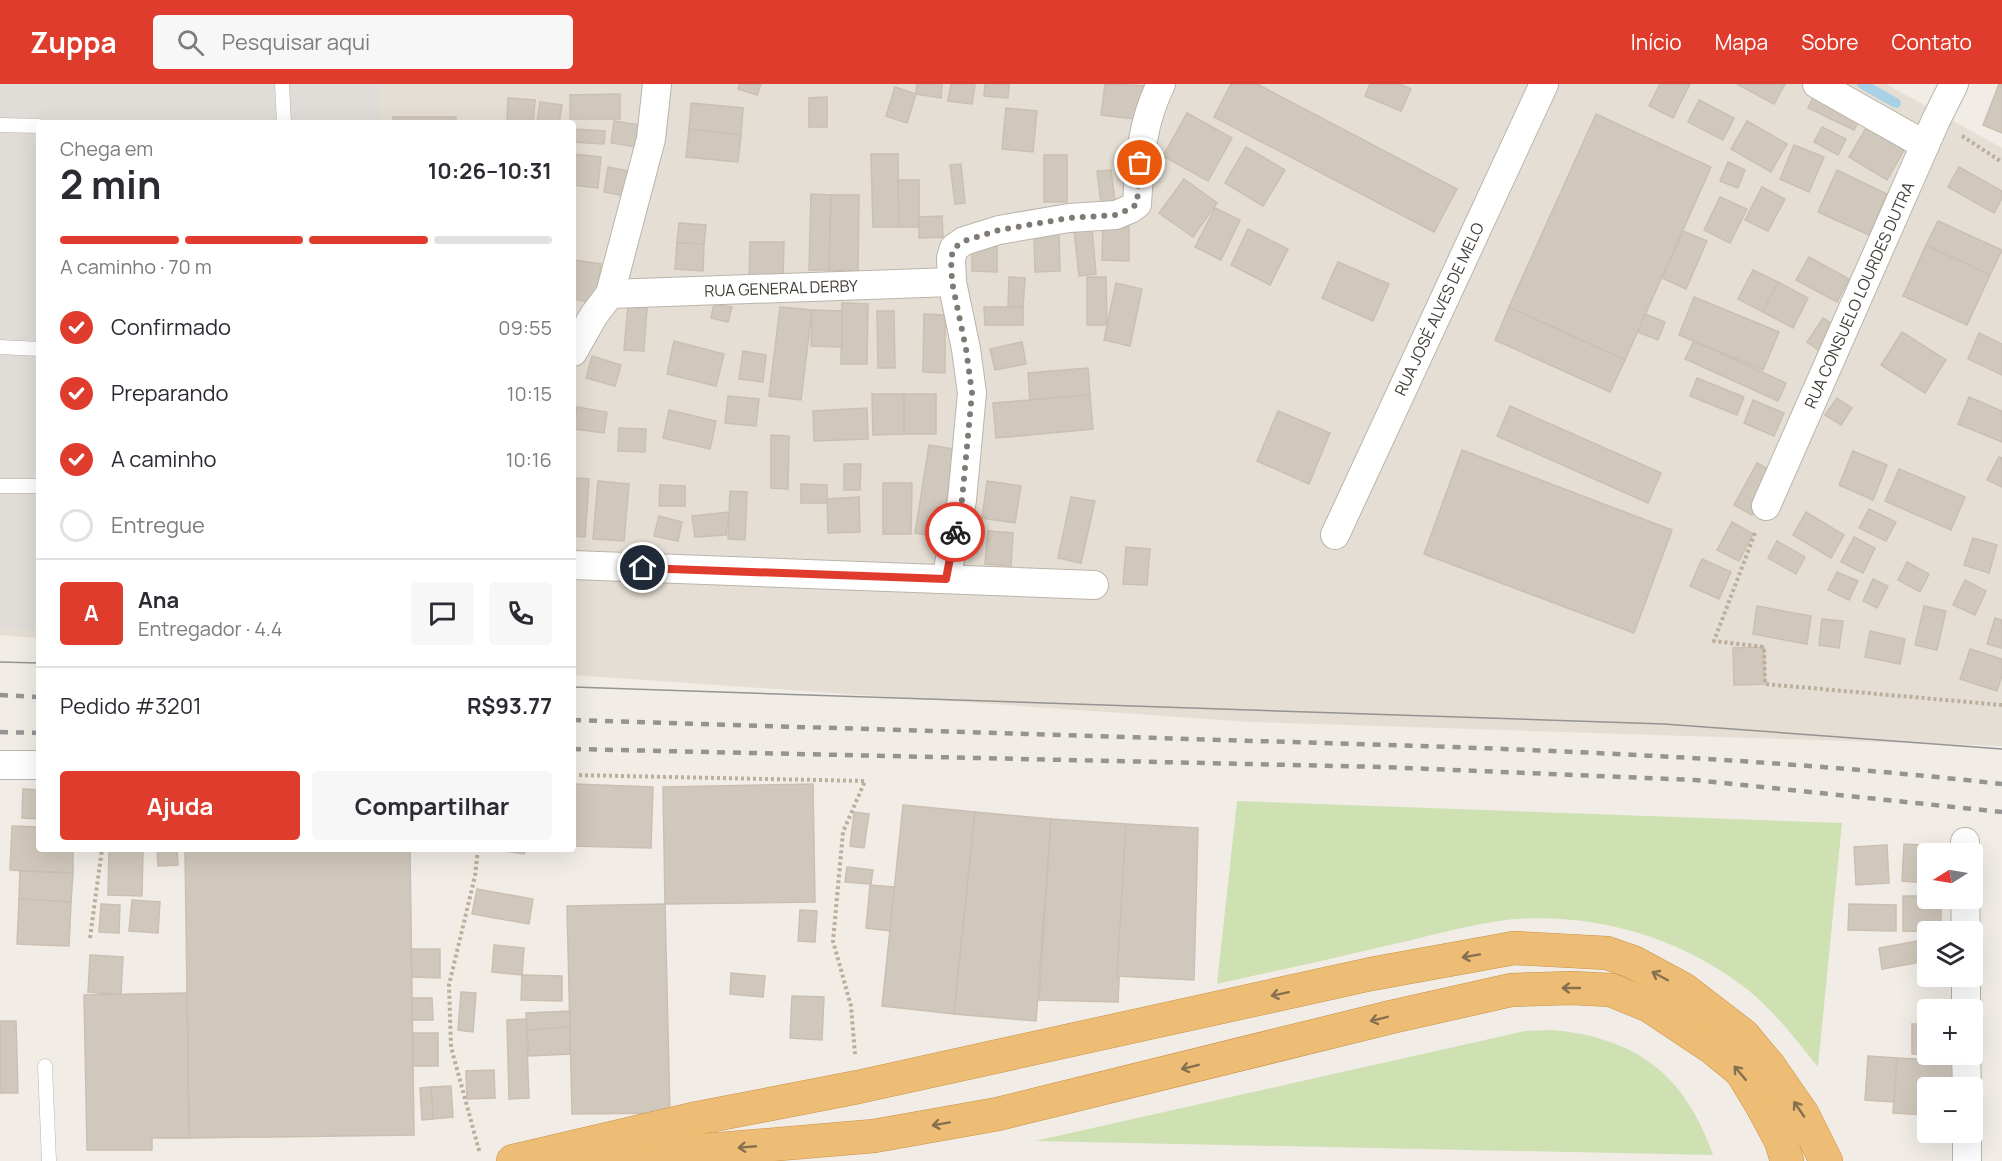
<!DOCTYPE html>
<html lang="pt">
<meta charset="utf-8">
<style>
:root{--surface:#fff;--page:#f7f7f7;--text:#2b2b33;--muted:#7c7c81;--line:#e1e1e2;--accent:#e03c2d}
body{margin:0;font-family:Manrope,sans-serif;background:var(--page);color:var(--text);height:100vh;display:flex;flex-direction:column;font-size:22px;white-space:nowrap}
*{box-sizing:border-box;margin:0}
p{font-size:20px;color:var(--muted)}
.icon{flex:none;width:33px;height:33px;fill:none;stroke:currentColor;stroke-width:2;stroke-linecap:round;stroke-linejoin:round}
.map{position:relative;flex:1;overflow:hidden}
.drawer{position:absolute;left:36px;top:36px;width:540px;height:732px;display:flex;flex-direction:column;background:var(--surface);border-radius:6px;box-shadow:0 6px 24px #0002}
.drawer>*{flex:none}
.needle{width:39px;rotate:259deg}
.buttons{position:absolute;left:1917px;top:759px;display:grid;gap:12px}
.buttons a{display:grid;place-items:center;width:66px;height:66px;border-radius:6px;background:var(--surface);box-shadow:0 6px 24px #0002;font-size:30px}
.pin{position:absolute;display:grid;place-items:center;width:51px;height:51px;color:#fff;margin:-26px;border:3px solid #fff;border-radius:50%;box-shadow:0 2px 6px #0007}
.courier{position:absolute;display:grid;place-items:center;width:60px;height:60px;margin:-30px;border:4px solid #e03c2d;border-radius:50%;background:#fff;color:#222;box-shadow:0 2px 8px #0007}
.overview em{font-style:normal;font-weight:700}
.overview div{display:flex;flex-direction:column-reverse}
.overview{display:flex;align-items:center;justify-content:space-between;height:102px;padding:0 24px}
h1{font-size:39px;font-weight:700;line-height:45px}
.bar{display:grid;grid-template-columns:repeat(4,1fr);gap:9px 6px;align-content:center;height:72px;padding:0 24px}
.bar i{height:8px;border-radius:4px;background:var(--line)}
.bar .current{background:var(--accent)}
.bar p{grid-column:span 4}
.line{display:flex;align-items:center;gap:15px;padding:0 24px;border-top:2px solid var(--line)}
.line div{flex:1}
.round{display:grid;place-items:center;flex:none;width:63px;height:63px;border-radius:6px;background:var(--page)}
ol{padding:0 24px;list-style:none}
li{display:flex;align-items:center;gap:18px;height:66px}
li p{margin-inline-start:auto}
li .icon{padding:6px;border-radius:50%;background:var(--accent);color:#fff;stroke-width:4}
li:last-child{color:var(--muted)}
li i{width:33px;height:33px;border:3px solid var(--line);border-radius:50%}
.action{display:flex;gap:12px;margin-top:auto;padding:12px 24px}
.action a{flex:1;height:69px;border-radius:6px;background:var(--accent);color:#fff;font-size:24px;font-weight:700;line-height:69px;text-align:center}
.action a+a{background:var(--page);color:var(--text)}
header{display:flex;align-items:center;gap:36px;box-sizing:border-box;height:84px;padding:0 30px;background:var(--accent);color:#fff}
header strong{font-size:28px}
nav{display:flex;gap:33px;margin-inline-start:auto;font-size:21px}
.search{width:420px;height:54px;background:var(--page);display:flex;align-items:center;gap:15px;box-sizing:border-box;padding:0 21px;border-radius:6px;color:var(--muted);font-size:22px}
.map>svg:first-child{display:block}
.residential{fill:#e4ded4}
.industrial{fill:#e0dcd7}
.green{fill:#cfe0b3}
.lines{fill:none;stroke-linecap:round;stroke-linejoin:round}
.stream{stroke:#a8d1e7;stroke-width:10}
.building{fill:#d1c8bd;stroke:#cbbfb1;stroke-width:1.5}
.lane-casing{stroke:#bbb4aa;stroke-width:15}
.street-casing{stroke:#bbb4aa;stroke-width:30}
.highway-casing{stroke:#ca9146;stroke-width:34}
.path{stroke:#bbae9c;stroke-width:4;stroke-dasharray:3 3;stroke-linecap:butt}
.lane{stroke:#fff;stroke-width:14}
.street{stroke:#fff;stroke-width:28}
.highway{stroke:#edbd75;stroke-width:33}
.tram{stroke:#949494;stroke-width:1.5}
.rail{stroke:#949494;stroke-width:4.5;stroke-dasharray:8 8;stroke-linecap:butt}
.oneway{stroke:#86704f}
.done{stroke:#7f7b74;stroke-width:6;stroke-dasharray:0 10.8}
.route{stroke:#e03c2d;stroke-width:8}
.labels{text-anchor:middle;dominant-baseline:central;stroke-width:4.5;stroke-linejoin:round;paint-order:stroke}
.street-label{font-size:16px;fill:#423d36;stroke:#fff}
</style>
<header>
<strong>Zuppa</strong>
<div class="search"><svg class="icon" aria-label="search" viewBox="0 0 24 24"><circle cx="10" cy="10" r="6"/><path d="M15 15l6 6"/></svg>Pesquisar aqui</div>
<nav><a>Início</a><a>Mapa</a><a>Sobre</a><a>Contato</a></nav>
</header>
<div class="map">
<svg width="2002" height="1077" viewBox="0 0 2002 1077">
<rect width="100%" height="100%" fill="#f1ede6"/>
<polygon class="residential" points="0,0 1886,0 2002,64 2002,662 1251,638 573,591 573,39 39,39 39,554 0,551"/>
<polygon class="industrial" points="0,0 379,0 378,39 39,39 39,546 0,544"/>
<g class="green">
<path d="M1237 717 1842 739 1818 983C1796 956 1775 928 1748 906 1680 852 1591 827 1505 836 1468 841 1430 852 1394 860 1335 874 1276 887 1217 900Z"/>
<path d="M1552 946C1637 954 1684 990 1713 1071L1035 1057 1525 947Z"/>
</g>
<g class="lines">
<polyline class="stream" points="1862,0 1896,19"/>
</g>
<g class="building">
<polygon points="740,0 761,0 757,11 738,5"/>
<polygon points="917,0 942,0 941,14 916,10"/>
<polygon points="951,0 975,0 972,20 948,17"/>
<polygon points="985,0 1009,0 1008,14 984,12"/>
<polygon points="1105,0 1147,2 1143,36 1101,31"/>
<polygon points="1231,0 1257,0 1457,105 1434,148 1214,33"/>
<polygon points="1370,0 1400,0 1411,5 1401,27 1365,12"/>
<polygon points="1660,0 1690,0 1673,34 1649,22"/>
<polygon points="1737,0 1785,0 1774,20"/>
<polygon points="1999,0 2002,0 2002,49 1983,41"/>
<polygon points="895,3 916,10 907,39 886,32"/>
<polygon points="1817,6 1863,28 1854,46 1808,24"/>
<polygon points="620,10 620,35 570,35 570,11"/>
<polygon points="827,13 827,43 809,43 809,14"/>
<polygon points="508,14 535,16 533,39 507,37"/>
<polygon points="1699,16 1734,34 1723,56 1688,38"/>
<polygon points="540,18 562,21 559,39 537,39"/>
<polygon points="691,19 743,24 741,51 689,45"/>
<polygon points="1006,24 1037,27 1033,68 1002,65"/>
<polygon points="1187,29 1232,54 1208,97 1163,72"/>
<polygon points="1596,30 1711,83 1625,276 1509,223"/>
<rect x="393" y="33" width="63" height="6"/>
<polygon points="614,37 640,41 636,63 611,59"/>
<polygon points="1747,37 1787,60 1771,88 1731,65"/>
<polygon points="1822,43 1846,55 1838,71 1814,58"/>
<polygon points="1866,44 1904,66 1887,96 1849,73"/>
<polygon points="573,45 605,47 604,60 573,58"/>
<polygon points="689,45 741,51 738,78 686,73"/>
<polygon points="1794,61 1824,73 1809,108 1780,95"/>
<polygon points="1246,63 1285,86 1263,122 1225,99"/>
<polygon points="573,70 601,73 598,104 573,101"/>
<polygon points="871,70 898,70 899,143 873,143"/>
<rect x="1044" y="71" width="23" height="47"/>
<polygon points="1728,78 1745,86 1738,104 1720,97"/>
<polygon points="961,80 965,119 955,120 950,81"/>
<polygon points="608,83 634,88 630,113 604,108"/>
<polygon points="1959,83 2002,107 2002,114 1994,129 1948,103"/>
<polygon points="1111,86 1115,117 1101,119 1097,87"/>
<polygon points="1837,86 1887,110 1869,151 1818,128"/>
<polygon points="1184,95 1217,119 1193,153 1159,129"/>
<polygon points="898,96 919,96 919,143 899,143"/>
<polygon points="1762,103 1785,115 1768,147 1745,136"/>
<polygon points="811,110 831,111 829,186 809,186"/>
<polygon points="831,111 859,111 858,187 829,186"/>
<polygon points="1720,113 1747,125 1730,159 1704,146"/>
<polygon points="1215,124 1240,136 1221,176 1195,163"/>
<polygon points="942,132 943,153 919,154 919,133"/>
<polygon points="1103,137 1129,137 1129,177 1102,176"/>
<polygon points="1938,137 2002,166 1990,191 1926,161"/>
<polygon points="679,139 706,141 704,160 677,159"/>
<polygon points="1092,144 1096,190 1079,192 1074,145"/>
<polygon points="1248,145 1288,165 1270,201 1231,181"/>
<polygon points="1059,147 1060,187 1035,188 1034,148"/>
<polygon points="1683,147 1707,157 1686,205 1662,194"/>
<polygon points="750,158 784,158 783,193 749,193"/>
<polygon points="677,159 704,160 703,187 675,185"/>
<polygon points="972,159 997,159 997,188 972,187"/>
<polygon points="1926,161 1990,191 1967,241 1903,212"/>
<polygon points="1809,173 1849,195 1837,218 1796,196"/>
<polygon points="574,176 601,180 595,219 573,215"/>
<polygon points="1338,178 1389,200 1373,237 1322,214"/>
<polygon points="1753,186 1778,198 1763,228 1738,215"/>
<polygon points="1009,193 1025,194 1023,223 1008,222"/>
<polygon points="1087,193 1106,193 1107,241 1087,241"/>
<polygon points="1778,198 1808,214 1793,244 1763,228"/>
<polygon points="1116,199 1142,205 1130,262 1104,256"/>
<polygon points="1694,213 1779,248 1763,286 1679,251"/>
<polygon points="842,219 868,220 867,280 841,280"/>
<polygon points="714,220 732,223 728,238 711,234"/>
<polygon points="628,222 647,224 644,267 624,266"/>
<polygon points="780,223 812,226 801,316 769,312"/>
<polygon points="984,223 1023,223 1023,241 985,241"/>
<polygon points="1509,223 1625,276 1610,308 1495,256"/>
<polygon points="812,226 842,227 842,263 811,262"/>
<polygon points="877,227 894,227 895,284 878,284"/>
<polygon points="924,230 945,231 945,289 923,288"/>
<polygon points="1645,230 1665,238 1658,256 1638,248"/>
<polygon points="1823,234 1840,245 1824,270 1807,258"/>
<polygon points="1902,248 1946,276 1925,309 1881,281"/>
<polygon points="1979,249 2002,260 2002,291 1968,275"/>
<polygon points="674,257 724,270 716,302 667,290"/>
<polygon points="1694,257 1786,299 1778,317 1685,275"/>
<polygon points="1022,258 1026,280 995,286 990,265"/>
<polygon points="743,267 766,271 763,298 739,295"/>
<polygon points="592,272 621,281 615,302 586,294"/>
<polygon points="1088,284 1090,311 1030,316 1028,289"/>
<polygon points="1697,294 1744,313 1737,331 1690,312"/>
<polygon points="872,310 904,310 904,350 873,351"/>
<rect x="904" y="310" width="32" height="40"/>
<polygon points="1090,311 1093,345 996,354 993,319"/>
<polygon points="728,312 759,315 756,342 725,339"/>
<polygon points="1969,313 2002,327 2002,358 1958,340"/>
<polygon points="1837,314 1852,324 1841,341 1825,331"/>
<polygon points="1753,316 1784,329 1774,352 1744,339"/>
<polygon points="1510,322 1661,389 1648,419 1497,352"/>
<polygon points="577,323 607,328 604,349 574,345"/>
<polygon points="867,324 868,355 814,357 813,327"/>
<polygon points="669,326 716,337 710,365 663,354"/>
<polygon points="1278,327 1330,349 1309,400 1257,377"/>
<polygon points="619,344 646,345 645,368 618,367"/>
<polygon points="771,351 789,352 788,405 771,404"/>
<polygon points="929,361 954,365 941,453 915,449"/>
<polygon points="1462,366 1672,446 1634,549 1424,470"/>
<polygon points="1853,367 1887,381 1873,416 1839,401"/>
<polygon points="1999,373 2002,374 2002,403 1987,396"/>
<polygon points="1757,379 1775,389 1752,431 1734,421"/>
<polygon points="844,380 861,380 860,406 844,406"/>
<polygon points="1899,385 1965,413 1951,446 1885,417"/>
<polygon points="573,394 589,395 585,453 573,452"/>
<polygon points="598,397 629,400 624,457 593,455"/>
<polygon points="987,397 1021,402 1015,439 982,434"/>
<polygon points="883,399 912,399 911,450 883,450"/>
<polygon points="801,400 827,401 827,419 801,419"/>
<polygon points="660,401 685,402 685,422 659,422"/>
<polygon points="730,407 747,408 745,456 728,455"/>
<polygon points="859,413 860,448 828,449 827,415"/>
<polygon points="1071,413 1095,417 1081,479 1058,474"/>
<polygon points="1869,425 1896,438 1886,457 1859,444"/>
<polygon points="729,428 726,451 695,453 692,432"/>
<polygon points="1806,428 1844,451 1831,474 1793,451"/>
<polygon points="659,432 682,438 678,457 654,452"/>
<polygon points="1732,438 1753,450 1739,477 1717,466"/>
<polygon points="988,447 1013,449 1011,482 985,480"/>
<polygon points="1854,453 1875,464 1863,489 1841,478"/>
<polygon points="1973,454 1997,461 1989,489 1964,481"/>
<polygon points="1777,457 1805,473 1796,490 1768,474"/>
<polygon points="1126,463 1150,465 1147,501 1123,500"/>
<polygon points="1702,475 1731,488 1719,515 1690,502"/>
<polygon points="1907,478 1929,490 1920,508 1898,496"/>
<polygon points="1837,488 1858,497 1849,516 1828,506"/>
<polygon points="1873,495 1888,502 1877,524 1863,517"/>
<polygon points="1965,496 1986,507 1975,531 1953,521"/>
<polygon points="1757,522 1811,532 1807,560 1753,550"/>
<polygon points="1924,522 1946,527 1937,566 1915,561"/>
<polygon points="1995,534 2002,536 2002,564 1987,560"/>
<polygon points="1822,535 1843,537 1839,564 1819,561"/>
<polygon points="1870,547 1905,555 1900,580 1865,573"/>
<polygon points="1764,563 1765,600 1734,601 1733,564"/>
<polygon points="1970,565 2002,575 2002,592 1997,607 1960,595"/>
<polygon points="573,700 653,703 651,764 573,762"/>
<polygon points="813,700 815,818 665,820 663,703"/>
<polygon points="23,705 39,706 39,735 22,734"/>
<polygon points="903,721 975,728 954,930 882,922"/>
<polygon points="854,728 869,730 864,764 850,762"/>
<polygon points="975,728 1051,735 1036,937 954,930"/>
<polygon points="1051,735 1126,740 1118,918 1039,916"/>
<polygon points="1126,740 1198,744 1194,896 1117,892"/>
<polygon points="12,742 39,743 39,765 73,765 73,789 10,786"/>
<polygon points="1904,760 1937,762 1936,770 1928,770 1928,799 1902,797"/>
<polygon points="1887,761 1889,799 1856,801 1854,763"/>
<polygon points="109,765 143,765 142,812 108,811"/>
<polygon points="157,765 177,765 178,781 158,782"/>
<polygon points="185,765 410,765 414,1051 189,1054"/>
<polygon points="492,765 525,765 524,770"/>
<polygon points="847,783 873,786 871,800 845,798"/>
<polygon points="20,787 73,789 71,818 19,815"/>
<polygon points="870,801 894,803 890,847 866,844"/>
<polygon points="477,805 533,815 529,840 472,830"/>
<polygon points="1903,812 1928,812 1928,814 1941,814 1941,848 1903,847"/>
<polygon points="19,815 71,818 69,862 17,860"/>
<polygon points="132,816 160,818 158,849 129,847"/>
<polygon points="101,820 120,821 119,849 99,848"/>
<polygon points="665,820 670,1029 572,1030 567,822"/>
<polygon points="1849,820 1896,821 1896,847 1848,846"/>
<polygon points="800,826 817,827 815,858 798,857"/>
<polygon points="1918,857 1921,878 1882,885 1879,864"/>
<polygon points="494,861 524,864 522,891 492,888"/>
<polygon points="411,865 440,865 440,894 412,893"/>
<polygon points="90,871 123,873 121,911 88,908"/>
<polygon points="731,889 765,892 763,913 730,910"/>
<polygon points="522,891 562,892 562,917 521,916"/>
<polygon points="461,908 476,909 473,948 458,946"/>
<polygon points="187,909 189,1054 152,1054 152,1066 87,1066 84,911"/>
<polygon points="792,912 824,913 822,956 790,954"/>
<polygon points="412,914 432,914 433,936 412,936"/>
<polygon points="570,927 570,943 527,946 526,929"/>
<polygon points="526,935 529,1014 509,1015 507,936"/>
<polygon points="0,937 16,937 18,1009 0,1009"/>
<rect x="1912" y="940" width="16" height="30"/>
<polygon points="570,943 570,970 529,972 527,946"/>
<rect x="413" y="949" width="25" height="33"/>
<polygon points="1868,972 1897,974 1894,1018 1865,1016"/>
<polygon points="1897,974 1957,977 1956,1004 1928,1004 1928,1031 1893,1029"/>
<polygon points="494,986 495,1014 467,1015 466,987"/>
<polygon points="451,1002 453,1033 433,1035 431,1003"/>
<polygon points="431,1003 433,1035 422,1036 420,1004"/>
</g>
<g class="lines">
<g class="lane-casing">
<g id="lane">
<polyline points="282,0 284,39"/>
<polyline points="0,41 39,42"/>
<polyline points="0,263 39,265"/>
<polyline points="0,402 39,402"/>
<polyline points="45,982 49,1077"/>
</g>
</g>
<g class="street-casing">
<g id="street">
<polyline points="1817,0 1925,61"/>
<polyline points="610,210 952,198"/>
<polyline points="573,268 594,231 610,210 651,55 657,0"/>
<polyline points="1766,422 1936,36 1954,0"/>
<polyline points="1335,451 1544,0"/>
<polyline points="573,481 1094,501"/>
<path d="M946 495 962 416 972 309 966 265 952 198 951 174 954 164 964 157 999 146 1069 134 1116 131 1130 125 1137 120C1140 75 1141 41 1161 0"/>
<polyline points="0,681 39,681"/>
<polyline points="1965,758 1965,770"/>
<polyline points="1965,814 1966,848"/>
<polyline points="1966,892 1966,926"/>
<polyline points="1966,970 1967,1004"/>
<polyline points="1967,1048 1967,1077"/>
</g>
</g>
<g class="highway-casing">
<g id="highway">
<polyline points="597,1073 685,1068 874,1052 998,1030 1391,933 1511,906 1572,904 1611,906 1650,922 1713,964 1741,987 1761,1020 1781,1057 1787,1077"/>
<polyline points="513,1077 693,1035 858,1003 1371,890 1514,864 1607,869 1633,878 1683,905 1743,951 1769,982 1803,1031 1826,1077"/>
</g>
</g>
<g class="path">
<polyline points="1962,52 2002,78"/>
<polyline points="1755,449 1714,557 1764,563 1765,600 2002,621"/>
<polyline points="573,691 865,697 843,748 833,857 851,922 855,970"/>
<polyline points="478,765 475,792 449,901 451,963 480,1070"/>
<polyline points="90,854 102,765"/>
</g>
<use href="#lane" class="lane"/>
<use href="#street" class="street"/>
<use href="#highway" class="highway"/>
<g class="tram">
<polyline points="0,578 39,579"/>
<polyline points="573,603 1664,640 2002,665"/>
</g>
<g class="rail">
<polyline points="0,611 39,613"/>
<path d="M573 636C801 643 1028 650 1256 657 1505 664 1754 672 2002 700"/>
<polyline points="0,648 39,649"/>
<polyline points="573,665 1383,683 1695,696 2002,728"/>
</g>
</g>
<defs><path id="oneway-shaft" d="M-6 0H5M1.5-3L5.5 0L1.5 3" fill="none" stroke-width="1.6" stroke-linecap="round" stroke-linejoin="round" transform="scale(1.5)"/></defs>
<g class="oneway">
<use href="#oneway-shaft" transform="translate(1471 872) rotate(170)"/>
<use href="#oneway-shaft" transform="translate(1660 892) rotate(-152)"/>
<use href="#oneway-shaft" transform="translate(1571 904) rotate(-180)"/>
<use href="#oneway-shaft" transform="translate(1280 910) rotate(168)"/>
<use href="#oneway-shaft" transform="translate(1379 935) rotate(166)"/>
<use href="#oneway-shaft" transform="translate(1190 983) rotate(166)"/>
<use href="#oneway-shaft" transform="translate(1740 989) rotate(-130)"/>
<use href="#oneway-shaft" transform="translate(1799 1025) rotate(-124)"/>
<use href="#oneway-shaft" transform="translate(941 1040) rotate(170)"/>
<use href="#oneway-shaft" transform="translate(747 1063) rotate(175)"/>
</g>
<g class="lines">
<polyline class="done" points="955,448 962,416 972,309 966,265 952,198 951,174 954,164 964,157 999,146 1069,134 1116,131 1130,125 1137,120 1140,79"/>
<polyline class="route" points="643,484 946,495 955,448"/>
</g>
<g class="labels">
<g class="street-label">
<text transform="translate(781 204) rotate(-2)">RUA GENERAL DERBY</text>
<text transform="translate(1859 211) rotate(-66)">RUA CONSUELO LOURDES DUTRA</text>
<text transform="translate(1439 225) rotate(-65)">RUA JOSÉ ALVES DE MELO</text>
</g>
</g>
</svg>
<div class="buttons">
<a><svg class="needle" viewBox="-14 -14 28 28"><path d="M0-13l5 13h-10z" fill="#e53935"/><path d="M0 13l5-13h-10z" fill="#7c7c81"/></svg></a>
<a><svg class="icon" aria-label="layers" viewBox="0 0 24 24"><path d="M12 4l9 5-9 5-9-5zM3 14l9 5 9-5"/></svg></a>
<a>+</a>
<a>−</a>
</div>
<div class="pin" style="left:1140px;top:79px;background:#ea580c"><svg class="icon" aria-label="bag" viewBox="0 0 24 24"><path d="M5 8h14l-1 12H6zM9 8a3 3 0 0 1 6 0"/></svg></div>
<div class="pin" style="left:643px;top:484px;background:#1f2937"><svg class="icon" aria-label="home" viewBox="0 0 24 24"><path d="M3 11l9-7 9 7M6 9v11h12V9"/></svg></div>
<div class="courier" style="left:955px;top:448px"><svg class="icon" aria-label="bike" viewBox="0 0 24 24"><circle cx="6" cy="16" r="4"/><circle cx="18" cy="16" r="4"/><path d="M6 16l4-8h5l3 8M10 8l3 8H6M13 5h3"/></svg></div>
<section class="drawer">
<div class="overview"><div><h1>2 min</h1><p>Chega em</p></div><em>10:26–10:31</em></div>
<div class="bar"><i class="current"></i><i class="current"></i><i class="current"></i><i></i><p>A caminho · 70 m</p></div>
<ol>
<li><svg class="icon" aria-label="check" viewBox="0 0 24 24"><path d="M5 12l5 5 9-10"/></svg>Confirmado<p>09:55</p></li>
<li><svg class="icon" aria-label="check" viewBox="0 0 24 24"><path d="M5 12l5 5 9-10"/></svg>Preparando<p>10:15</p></li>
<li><svg class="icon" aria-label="check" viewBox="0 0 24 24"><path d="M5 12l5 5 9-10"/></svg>A caminho<p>10:16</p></li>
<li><i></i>Entregue</li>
</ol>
<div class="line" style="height:108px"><b class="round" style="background:var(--accent);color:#fff">A</b><div><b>Ana</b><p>Entregador · 4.4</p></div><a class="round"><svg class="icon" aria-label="chat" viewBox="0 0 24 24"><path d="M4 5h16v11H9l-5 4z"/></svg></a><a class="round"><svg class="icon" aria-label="phone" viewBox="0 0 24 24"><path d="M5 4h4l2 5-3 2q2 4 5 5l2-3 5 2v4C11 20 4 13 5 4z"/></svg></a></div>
<div class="line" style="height:78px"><div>Pedido #3201</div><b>R$93.77</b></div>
<div class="action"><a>Ajuda</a><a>Compartilhar</a></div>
</section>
</div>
